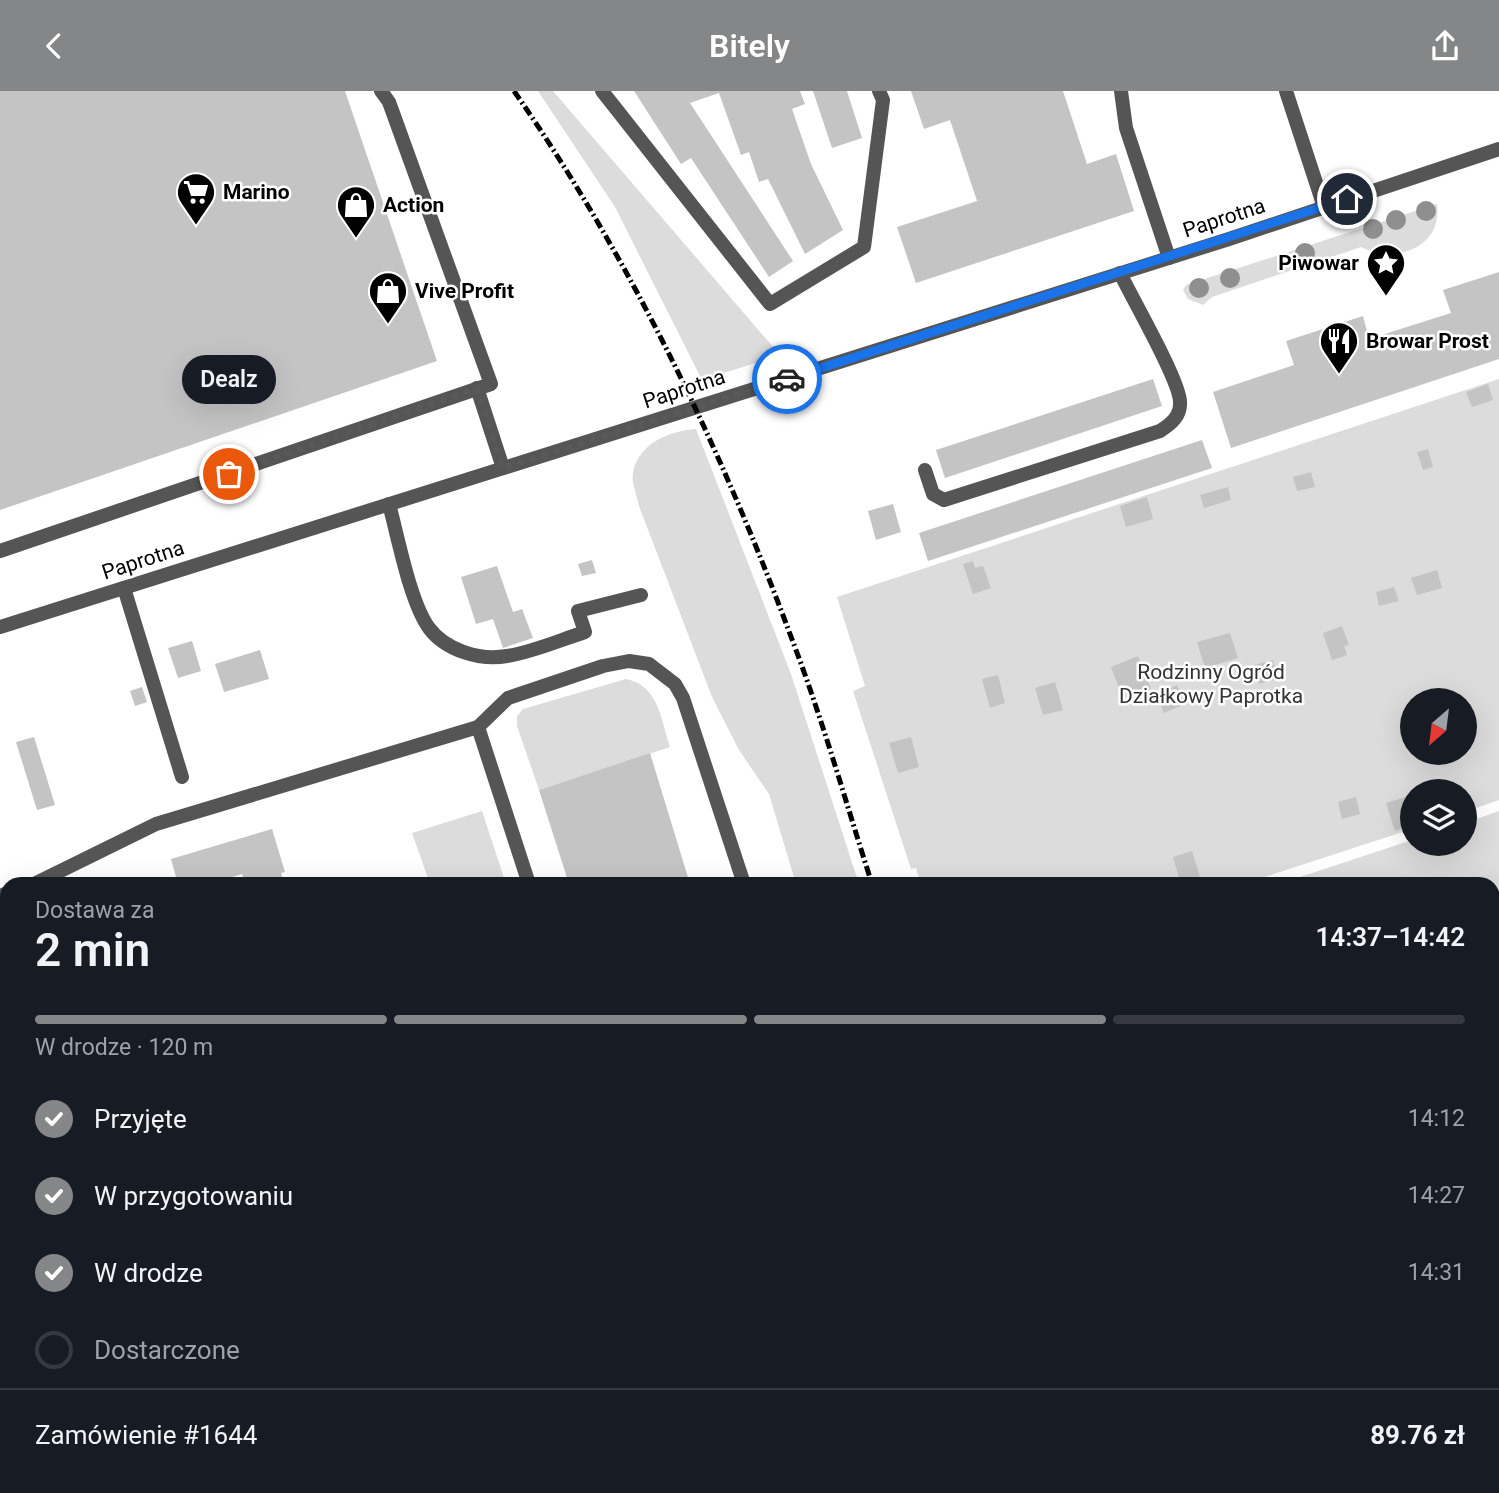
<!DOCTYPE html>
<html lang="pl">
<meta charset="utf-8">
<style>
:root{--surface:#171b24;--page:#242831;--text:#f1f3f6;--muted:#9ea1a6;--line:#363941;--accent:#858687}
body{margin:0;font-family:Roboto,sans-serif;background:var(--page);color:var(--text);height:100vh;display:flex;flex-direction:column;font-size:26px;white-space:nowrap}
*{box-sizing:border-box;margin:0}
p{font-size:23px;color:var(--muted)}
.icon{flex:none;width:38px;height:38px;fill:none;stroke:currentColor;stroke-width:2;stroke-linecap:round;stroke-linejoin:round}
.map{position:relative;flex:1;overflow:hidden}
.side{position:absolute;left:0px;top:786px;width:1500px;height:618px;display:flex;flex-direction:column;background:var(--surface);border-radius:21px 21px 0 0;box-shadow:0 7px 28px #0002}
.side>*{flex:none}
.needle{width:46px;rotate:208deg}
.buttons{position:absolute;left:1400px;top:597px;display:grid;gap:14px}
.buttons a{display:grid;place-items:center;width:77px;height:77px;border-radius:50%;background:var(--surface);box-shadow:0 7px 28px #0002;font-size:35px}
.pin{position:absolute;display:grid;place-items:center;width:60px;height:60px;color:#fff;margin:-30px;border:4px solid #fff;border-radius:50%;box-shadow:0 2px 7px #0007}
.courier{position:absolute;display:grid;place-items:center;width:70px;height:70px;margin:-35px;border:5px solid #1a73e8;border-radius:50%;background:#fff;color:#222;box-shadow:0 2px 9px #0007}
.bubble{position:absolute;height:49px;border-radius:24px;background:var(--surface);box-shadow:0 7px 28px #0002;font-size:23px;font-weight:600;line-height:49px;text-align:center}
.head em{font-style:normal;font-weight:600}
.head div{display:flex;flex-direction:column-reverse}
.head{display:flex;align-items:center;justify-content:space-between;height:119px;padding:0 35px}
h1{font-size:46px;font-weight:600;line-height:52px}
.bar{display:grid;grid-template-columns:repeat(4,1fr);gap:10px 7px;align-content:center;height:84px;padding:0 35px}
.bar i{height:9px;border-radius:5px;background:var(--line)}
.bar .active{background:var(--accent)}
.bar p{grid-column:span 4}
.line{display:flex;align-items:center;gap:18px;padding:0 35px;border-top:2px solid var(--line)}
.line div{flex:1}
ol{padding:0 35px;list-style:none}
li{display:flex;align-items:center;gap:21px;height:77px}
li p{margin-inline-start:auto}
li .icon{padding:7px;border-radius:50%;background:var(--accent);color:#fff;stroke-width:4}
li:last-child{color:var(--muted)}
li i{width:38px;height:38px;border:4px solid var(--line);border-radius:50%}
header{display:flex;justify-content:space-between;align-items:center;height:91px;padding:0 35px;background:var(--accent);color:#fff;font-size:32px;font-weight:600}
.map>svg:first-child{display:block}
.green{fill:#dcdcdc;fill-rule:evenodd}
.building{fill:#c4c4c4}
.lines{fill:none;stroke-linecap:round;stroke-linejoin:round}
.lane{stroke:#555;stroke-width:14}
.street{stroke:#555;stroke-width:14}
.rail{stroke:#000;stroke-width:5;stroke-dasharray:10 3.5 2 3.5;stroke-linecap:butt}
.tree{fill:#8f8f8f}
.done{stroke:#595959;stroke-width:7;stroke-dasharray:0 12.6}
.route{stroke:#1a73e8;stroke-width:9}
.labels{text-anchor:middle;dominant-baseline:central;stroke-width:5;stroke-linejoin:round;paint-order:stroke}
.poi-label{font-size:21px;font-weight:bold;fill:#000;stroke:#fff;text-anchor:start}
.street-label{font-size:21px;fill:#000;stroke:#fff}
.park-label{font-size:21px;fill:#333;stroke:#fff}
</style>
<header><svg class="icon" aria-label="back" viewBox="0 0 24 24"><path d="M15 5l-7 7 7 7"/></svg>Bitely<svg class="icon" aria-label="share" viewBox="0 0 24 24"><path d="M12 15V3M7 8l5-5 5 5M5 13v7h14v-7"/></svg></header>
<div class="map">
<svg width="1499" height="1402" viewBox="0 0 1499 1402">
<rect width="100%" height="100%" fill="#fff"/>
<g class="green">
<polygon points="538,0 553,0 780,264 702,289 615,116"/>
<path d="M1437 113C1443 158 1394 173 1361 156L1212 206 1203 214 1188 208 1183 199 1186 194Z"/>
<path d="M1499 288V709L1465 721V700H1412V738L1243 793H921L916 777 911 778 853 600 865 595 837 506ZM1412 609H1465V662H1412Z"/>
<path d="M696 338 791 583 859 793H796L769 703 739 659 712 606 639 415C637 405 631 391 633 382 638 352 670 340 696 338Z"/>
<path d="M626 588C658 594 661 628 670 656L539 699 517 635V625L523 618Z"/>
<polygon points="482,720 506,793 479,793 476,786 454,793 430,793 412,742"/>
<polygon points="1499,720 1499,1402 1104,1402 1102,1397 1493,1396 1493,793 1279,793 1412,749 1412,752 1465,752 1465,732"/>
<polygon points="1024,1396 1026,1402 660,1402 659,1397"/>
</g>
<g class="building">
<polygon points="0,0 345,0 437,270 0,419"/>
<polygon points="634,0 800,0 805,13 792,18 811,73 843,139 805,163 768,88 759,91 749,61 741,64 719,2 690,12 793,170 769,186 691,67 681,73"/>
<polygon points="813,0 847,0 862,47 832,57"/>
<polygon points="911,0 1063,0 1087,73 1116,63 1134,120 916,192 897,136 1051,86 977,110 950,29 924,38"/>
<polygon points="1499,181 1499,268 1231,357 1213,301 1294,274 1286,250 1363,225 1369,248 1451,222 1443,199"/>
<polygon points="1153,288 1162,315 945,387 936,359"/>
<polygon points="1488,293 1493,309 1472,316 1466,301"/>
<polygon points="1202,349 1212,377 928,470 919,442"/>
<polygon points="1428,358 1433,376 1423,379 1417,361"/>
<polygon points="1311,381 1315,396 1297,400 1293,386"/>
<polygon points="1228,396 1231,409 1204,417 1200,404"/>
<polygon points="1147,406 1153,428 1126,436 1120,415"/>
<polygon points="893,413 901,441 876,449 868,420"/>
<polygon points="592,469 596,482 582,485 578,473"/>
<polygon points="973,470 975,477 983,475 991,497 973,503 963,473"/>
<polygon points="497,475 513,521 522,518 533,547 503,557 493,528 476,533 461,486"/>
<polygon points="1437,479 1442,497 1417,504 1411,487"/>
<polygon points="1394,496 1399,510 1379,515 1376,501"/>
<polygon points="1342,535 1349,554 1344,555 1347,564 1332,569 1323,542"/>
<polygon points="1230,542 1238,567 1205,577 1197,551"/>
<polygon points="192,550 201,580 178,587 168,557"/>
<polygon points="260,559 269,588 224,601 215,573"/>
<polygon points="1138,565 1151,598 1133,606 1129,597 1120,600 1111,576"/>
<polygon points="1273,569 1278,588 1259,593 1254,574"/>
<polygon points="998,584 1005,612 990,617 982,588"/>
<polygon points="1055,591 1063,619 1043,624 1035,597"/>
<polygon points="1177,594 1185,613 1164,622 1156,602"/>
<polygon points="142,596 147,611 135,615 130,600"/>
<polygon points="34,646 55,714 37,719 16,651"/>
<polygon points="911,646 919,676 898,682 889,652"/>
<polygon points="650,662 690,793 569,793 539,699"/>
<polygon points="1409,705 1412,735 1395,740 1386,712"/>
<polygon points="1356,706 1360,723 1342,728 1338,711"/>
<polygon points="272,738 285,781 281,782 284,793 246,793 242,783 209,793 178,793 171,768"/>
<polygon points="1192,760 1202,793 1181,793 1173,766"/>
<polygon points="7,867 7,1212 0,1214 0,870"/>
<polygon points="456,1396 581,1396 584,1402 440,1402"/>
</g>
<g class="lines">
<g class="lane">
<polyline points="602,0 770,213 864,156 883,9 879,0"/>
<polyline points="1121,0 1126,37 1169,167"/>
<polyline points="1286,0 1324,116"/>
<polyline points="477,297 503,377"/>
<path d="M925 379 933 403 944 409 1160 340C1171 333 1181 325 1180 311 1180 290 1132 207 1120 182"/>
<path d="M389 413C398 446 410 511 429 537 445 559 480 570 507 565 533 561 560 549 585 541L578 520 641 504"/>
<polyline points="0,460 491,293 389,11 381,0"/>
<polyline points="124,497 182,686"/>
<polyline points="478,636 529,793"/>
<polyline points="34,793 156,733 478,636 508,607 603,575 629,570 649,573 675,593 683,607 744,793"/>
<polyline points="0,805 7,802"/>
<polyline points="0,1269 7,1267"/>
<polyline points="613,1396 615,1402"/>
<polyline points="213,1402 223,1396"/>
</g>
<polyline class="street" points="0,536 1229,148 1499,58"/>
<g class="rail">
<path d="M514 0C631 168 722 359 793 551 823 630 846 712 872 793"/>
<polyline points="1063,1396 1064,1402"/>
</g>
</g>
<g class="tree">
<circle cx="1426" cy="120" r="10"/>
<circle cx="1396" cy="129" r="10"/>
<circle cx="1373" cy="138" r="10"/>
<circle cx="1305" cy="162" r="10"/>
<circle cx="1230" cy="187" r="10"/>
<circle cx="1199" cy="197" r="10"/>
</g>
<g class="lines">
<polyline class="done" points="229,383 477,297 503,377 787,288"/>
<polyline class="route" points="787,288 1347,108"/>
</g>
<defs>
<g id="supermarket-pin" transform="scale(2.0125)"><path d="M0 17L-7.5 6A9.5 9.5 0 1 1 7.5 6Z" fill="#000" stroke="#fff"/><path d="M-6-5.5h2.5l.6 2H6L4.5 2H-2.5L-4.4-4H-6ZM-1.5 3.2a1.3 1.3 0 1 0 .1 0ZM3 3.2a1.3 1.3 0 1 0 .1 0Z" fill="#fff"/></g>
<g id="shop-pin" transform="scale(2.0125)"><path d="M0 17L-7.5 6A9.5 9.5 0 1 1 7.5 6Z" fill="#000" stroke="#fff"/><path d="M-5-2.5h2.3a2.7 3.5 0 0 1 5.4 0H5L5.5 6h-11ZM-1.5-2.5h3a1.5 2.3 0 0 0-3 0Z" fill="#fff"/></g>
<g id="sight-pin" transform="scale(2.0125)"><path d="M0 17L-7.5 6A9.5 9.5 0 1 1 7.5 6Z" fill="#000" stroke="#fff"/><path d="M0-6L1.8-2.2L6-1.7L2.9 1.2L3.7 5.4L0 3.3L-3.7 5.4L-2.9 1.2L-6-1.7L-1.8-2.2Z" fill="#fff"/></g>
<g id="restaurant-pin" transform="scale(2.0125)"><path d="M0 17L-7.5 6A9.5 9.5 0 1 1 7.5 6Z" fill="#000" stroke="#fff"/><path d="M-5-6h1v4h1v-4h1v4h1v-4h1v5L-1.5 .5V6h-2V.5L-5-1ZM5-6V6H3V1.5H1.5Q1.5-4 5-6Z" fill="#fff"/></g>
</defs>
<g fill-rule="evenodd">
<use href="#supermarket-pin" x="196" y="101"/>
<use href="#shop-pin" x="356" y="114"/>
<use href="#sight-pin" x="1386" y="172"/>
<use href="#shop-pin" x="388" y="200"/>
<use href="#restaurant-pin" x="1339" y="250"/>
</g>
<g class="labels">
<g class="poi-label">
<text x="223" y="101">Marino</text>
<text x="383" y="114">Action</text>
<text x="1359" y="172" text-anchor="end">Piwowar</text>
<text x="415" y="200">Vive Profit</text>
<text x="1366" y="250">Browar Prost</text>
</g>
<g class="street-label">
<text transform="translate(1224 127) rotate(-18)">Paprotna</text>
<text transform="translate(684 298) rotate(-18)">Paprotna</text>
<text transform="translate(143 469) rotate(-18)">Paprotna</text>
</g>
<g class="park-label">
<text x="1211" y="581">Rodzinny Ogród<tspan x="1211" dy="24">Działkowy Paprotka</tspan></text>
</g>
</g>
</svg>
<div class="buttons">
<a><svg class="needle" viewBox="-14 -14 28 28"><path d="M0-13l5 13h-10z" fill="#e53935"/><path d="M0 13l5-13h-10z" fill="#9ea1a6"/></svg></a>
<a><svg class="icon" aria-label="layers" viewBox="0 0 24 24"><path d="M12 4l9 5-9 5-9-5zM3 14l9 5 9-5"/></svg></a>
</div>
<div class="pin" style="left:229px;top:383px;background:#ea580c"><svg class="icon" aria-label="bag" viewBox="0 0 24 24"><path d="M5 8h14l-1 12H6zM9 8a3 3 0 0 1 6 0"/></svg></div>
<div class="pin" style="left:1347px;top:108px;background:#1f2937"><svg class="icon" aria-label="home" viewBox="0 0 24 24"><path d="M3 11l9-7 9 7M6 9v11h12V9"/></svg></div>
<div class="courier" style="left:787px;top:288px"><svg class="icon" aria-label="car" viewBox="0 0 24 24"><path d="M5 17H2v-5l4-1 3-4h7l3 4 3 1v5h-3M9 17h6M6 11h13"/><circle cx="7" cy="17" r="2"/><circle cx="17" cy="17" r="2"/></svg></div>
<div class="bubble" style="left:182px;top:264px;width:94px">Dealz</div>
<section class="side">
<div class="head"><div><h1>2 min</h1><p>Dostawa za</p></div><em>14:37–14:42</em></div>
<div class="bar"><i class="active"></i><i class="active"></i><i class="active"></i><i></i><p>W drodze · 120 m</p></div>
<ol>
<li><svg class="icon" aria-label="check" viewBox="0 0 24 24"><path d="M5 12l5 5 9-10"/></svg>Przyjęte<p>14:12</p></li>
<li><svg class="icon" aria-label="check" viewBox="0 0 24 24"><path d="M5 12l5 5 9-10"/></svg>W przygotowaniu<p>14:27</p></li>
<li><svg class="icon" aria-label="check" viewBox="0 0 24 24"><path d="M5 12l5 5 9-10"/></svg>W drodze<p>14:31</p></li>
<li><i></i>Dostarczone</li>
</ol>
<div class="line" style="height:91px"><div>Zamówienie #1644</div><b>89.76 zł</b></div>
</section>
</div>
